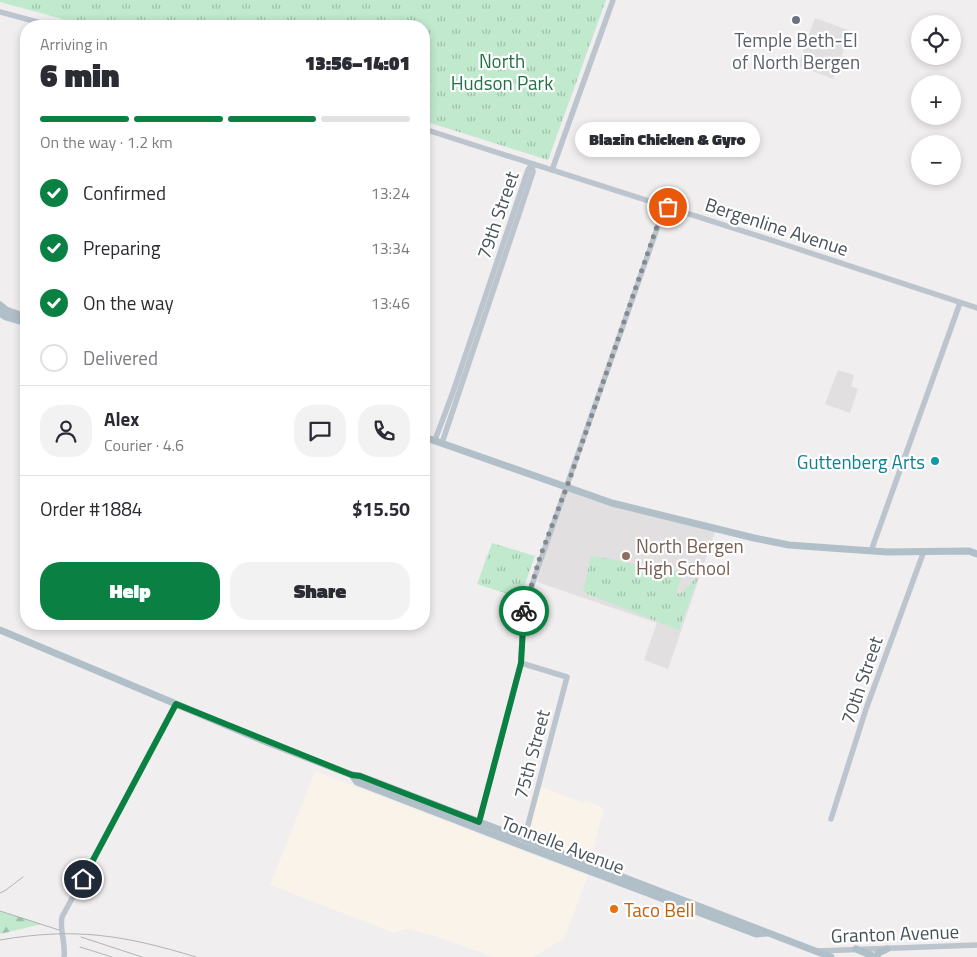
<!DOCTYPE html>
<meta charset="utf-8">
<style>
:root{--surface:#fff;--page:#f2f2f3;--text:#2b2b33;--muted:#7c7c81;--line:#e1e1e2;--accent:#0b8043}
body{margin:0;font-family:"Titillium Web",sans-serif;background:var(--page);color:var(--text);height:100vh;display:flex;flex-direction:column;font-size:19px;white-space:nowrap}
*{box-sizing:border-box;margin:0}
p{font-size:16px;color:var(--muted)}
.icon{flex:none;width:28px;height:28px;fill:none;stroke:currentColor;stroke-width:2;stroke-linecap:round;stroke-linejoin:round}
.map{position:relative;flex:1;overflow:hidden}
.sheet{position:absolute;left:20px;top:20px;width:410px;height:610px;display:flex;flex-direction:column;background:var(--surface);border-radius:20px;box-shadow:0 2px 8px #0003}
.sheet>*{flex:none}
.tools{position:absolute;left:911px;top:15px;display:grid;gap:10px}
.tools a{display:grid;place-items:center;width:50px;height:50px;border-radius:50%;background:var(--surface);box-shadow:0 2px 8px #0003;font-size:25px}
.pin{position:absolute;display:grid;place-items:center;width:42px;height:42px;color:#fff;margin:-21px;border:2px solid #fff;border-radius:50%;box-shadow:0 1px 5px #0007}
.courier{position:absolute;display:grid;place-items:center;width:50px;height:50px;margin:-25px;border:4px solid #0b8043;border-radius:50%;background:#fff;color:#222;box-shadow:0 1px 6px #0007}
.bubble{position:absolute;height:35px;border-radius:18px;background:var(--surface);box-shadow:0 2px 8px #0003;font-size:16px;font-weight:800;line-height:35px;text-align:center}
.head em{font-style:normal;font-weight:800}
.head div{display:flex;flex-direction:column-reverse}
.head{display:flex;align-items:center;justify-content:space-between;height:85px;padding:0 20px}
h1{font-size:32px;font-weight:800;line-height:38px}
.bar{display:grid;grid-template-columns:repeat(4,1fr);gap:8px 5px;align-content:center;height:60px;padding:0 20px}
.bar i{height:6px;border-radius:4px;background:var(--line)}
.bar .current{background:var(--accent)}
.bar p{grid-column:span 4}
.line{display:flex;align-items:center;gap:12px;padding:0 20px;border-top:1px solid var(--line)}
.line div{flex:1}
.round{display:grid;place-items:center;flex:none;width:52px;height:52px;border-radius:20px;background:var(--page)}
ol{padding:0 20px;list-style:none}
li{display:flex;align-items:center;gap:15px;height:55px}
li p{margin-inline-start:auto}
li .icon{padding:5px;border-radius:50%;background:var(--accent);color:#fff;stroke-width:4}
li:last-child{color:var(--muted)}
li i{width:28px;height:28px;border:2px solid var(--line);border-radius:50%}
.primary-button{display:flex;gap:10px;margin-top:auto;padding:10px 20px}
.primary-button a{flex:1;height:58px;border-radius:20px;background:var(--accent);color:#fff;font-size:20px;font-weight:800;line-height:58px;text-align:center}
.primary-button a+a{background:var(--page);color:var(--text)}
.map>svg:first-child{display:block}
.commercial{fill:#f9f3e9}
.education{fill:#e1dfdf}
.forest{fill:url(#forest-firs)}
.park{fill:url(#park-tufts)}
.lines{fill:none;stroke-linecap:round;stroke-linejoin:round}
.secondary{stroke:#bcc5cd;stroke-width:5.5}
.primary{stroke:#b1bfc9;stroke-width:7}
.rail{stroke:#b1b4b7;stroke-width:1}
.done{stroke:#83898d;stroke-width:5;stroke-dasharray:0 9}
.route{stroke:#0b8043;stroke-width:6}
.worship-dot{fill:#6b7280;stroke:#fff;stroke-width:2}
.culture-dot{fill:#0f9aa8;stroke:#fff;stroke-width:2}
.education-dot{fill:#8d6e63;stroke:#fff;stroke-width:2}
.food-dot{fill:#e8710a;stroke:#fff;stroke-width:2}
.labels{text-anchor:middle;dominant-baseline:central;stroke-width:4.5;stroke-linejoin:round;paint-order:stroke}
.worship-label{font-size:19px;fill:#5b616d;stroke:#fff}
.park-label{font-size:19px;fill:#227145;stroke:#fff}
.street-label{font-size:19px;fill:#485259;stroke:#fff}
.culture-label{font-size:19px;fill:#0d838f;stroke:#fff;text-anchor:end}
.education-label{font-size:19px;fill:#785e54;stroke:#fff;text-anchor:start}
.food-label{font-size:19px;fill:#c56008;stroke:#fff;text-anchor:start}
</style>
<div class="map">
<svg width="977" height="957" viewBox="0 0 977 957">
<defs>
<pattern id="forest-firs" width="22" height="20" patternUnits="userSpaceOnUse" patternTransform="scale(1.25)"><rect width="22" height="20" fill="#c1e9ce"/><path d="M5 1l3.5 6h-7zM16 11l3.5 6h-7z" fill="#9fbfaa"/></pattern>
<pattern id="park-tufts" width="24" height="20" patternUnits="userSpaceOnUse" patternTransform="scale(1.25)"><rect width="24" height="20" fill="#c1e9ce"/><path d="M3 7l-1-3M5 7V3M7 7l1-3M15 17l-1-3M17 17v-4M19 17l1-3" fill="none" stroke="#9fbfaa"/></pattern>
</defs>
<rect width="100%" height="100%" fill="#f0eeee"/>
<g class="commercial">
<polygon points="315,771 588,876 564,939 532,957 494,957 435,936 406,929 394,933 270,885"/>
<polygon points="539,786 584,803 585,801 604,808 590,863 525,838"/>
</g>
<g class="education">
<polygon points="815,18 851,31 833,79 798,66"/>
<polygon points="838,370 854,375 851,386 858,389 850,413 825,404"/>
<polygon points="567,487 716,529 668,669 644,660 657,623 537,582"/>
</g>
<polygon class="forest" points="0,911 42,924 0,934"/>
<g class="park">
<polygon points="0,0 606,0 548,160 424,121 424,26 88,26 0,2"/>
<polygon points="492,543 535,556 520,598 477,584"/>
<polygon points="591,556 616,560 652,569 656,568 659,564 683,573 676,593 680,594 699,575 679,630 583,592"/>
</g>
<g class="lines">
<g class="secondary">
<polyline points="0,12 52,26"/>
<polyline points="424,129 780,243 977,308"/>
<polyline points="552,170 613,0"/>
<polyline points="435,440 453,392 528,170 532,164"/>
<polyline points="442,443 519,214 533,172 532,164"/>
<polyline points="871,551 960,303"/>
<polyline points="521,663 567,677 524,840"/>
<polyline points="831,819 866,709 924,551"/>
<polyline points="479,824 521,663 523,615 526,602 665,206"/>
<polyline points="817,951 977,945"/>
<path d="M64 957C66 942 59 930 62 917L176 704"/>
</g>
<g class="primary">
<polyline points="0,305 6,310 26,317"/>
<polyline points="0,313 6,317 26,323"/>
<polyline points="424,437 612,503 754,538 789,545 830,548 887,552 969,551 977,554"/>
<polyline points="0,630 264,741 352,775 360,776 831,957"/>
<polyline points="352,775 357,782 515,843 756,934 766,933"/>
<polyline points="856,949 875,957"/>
<polyline points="877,957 878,953 887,949"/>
</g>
<g class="rail">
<polyline points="0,893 6,890 23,877"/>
<polyline points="0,911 59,930"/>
<polyline points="81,937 142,957"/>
<path d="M0 940C75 927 124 935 196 957"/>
<polyline points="80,947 112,957"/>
</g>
</g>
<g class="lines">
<polyline class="done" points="524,611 540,557 569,481 664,206 668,207"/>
<polyline class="route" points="83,879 176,704 352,775 360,776 479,822 521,663 524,611"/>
</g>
<circle class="worship-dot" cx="796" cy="20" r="5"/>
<circle class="culture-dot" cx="935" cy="461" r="5"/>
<circle class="education-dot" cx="626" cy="556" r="5"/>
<circle class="food-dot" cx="614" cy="909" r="5"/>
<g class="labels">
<g class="worship-label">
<text x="796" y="39">Temple Beth-El<tspan x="796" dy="22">of North Bergen</tspan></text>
</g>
<g class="park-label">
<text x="502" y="60">North<tspan x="502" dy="22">Hudson Park</tspan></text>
</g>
<g class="street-label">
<text transform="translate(497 215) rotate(-71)">79th Street</text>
<text transform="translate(777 226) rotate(18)">Bergenline Avenue</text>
<text transform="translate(861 680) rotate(-71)">70th Street</text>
<text transform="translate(531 754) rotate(-75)">75th Street</text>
<text transform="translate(563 844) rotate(21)">Tonnelle Avenue</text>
<text transform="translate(895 933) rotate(-2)">Granton Avenue</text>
</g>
<g class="culture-label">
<text x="925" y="461">Guttenberg Arts</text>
</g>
<g class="education-label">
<text x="636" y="545">North Bergen<tspan x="636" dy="22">High School</tspan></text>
</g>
<g class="food-label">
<text x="624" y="909">Taco Bell</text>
</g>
</g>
</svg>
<div class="tools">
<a><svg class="icon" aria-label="locate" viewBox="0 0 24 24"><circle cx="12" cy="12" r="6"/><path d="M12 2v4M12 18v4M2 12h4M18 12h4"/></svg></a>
<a>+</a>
<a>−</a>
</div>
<div class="pin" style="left:668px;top:207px;background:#ea580c"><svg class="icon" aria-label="bag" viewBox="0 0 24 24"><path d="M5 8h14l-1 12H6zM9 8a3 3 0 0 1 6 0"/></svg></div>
<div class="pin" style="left:83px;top:879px;background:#1f2937"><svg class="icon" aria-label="home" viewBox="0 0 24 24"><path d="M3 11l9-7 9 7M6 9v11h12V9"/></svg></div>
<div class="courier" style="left:524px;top:611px"><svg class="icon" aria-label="bike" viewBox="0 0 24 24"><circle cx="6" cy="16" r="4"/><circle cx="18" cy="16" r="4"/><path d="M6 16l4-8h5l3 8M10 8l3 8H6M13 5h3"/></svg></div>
<div class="bubble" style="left:575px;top:122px;width:185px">Blazin Chicken &amp; Gyro</div>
<section class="sheet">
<div class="head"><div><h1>6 min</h1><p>Arriving in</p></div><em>13:56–14:01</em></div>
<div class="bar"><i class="current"></i><i class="current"></i><i class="current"></i><i></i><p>On the way · 1.2 km</p></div>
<ol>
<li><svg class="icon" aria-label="check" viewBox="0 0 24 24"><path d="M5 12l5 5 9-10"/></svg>Confirmed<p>13:24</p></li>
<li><svg class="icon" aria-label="check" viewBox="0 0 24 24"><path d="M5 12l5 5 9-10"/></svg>Preparing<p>13:34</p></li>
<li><svg class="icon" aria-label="check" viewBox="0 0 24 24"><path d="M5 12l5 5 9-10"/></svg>On the way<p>13:46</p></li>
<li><i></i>Delivered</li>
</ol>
<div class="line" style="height:90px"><a class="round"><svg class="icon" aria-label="person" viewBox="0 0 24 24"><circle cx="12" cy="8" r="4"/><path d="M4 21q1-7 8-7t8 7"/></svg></a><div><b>Alex</b><p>Courier · 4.6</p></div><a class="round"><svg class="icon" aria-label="chat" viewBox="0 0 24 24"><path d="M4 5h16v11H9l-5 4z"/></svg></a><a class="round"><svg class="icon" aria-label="phone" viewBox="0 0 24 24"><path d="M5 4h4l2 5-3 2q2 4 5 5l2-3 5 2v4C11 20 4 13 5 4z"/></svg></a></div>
<div class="line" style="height:65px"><div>Order #1884</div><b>$15.50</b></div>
<div class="primary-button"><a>Help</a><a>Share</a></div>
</section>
</div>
